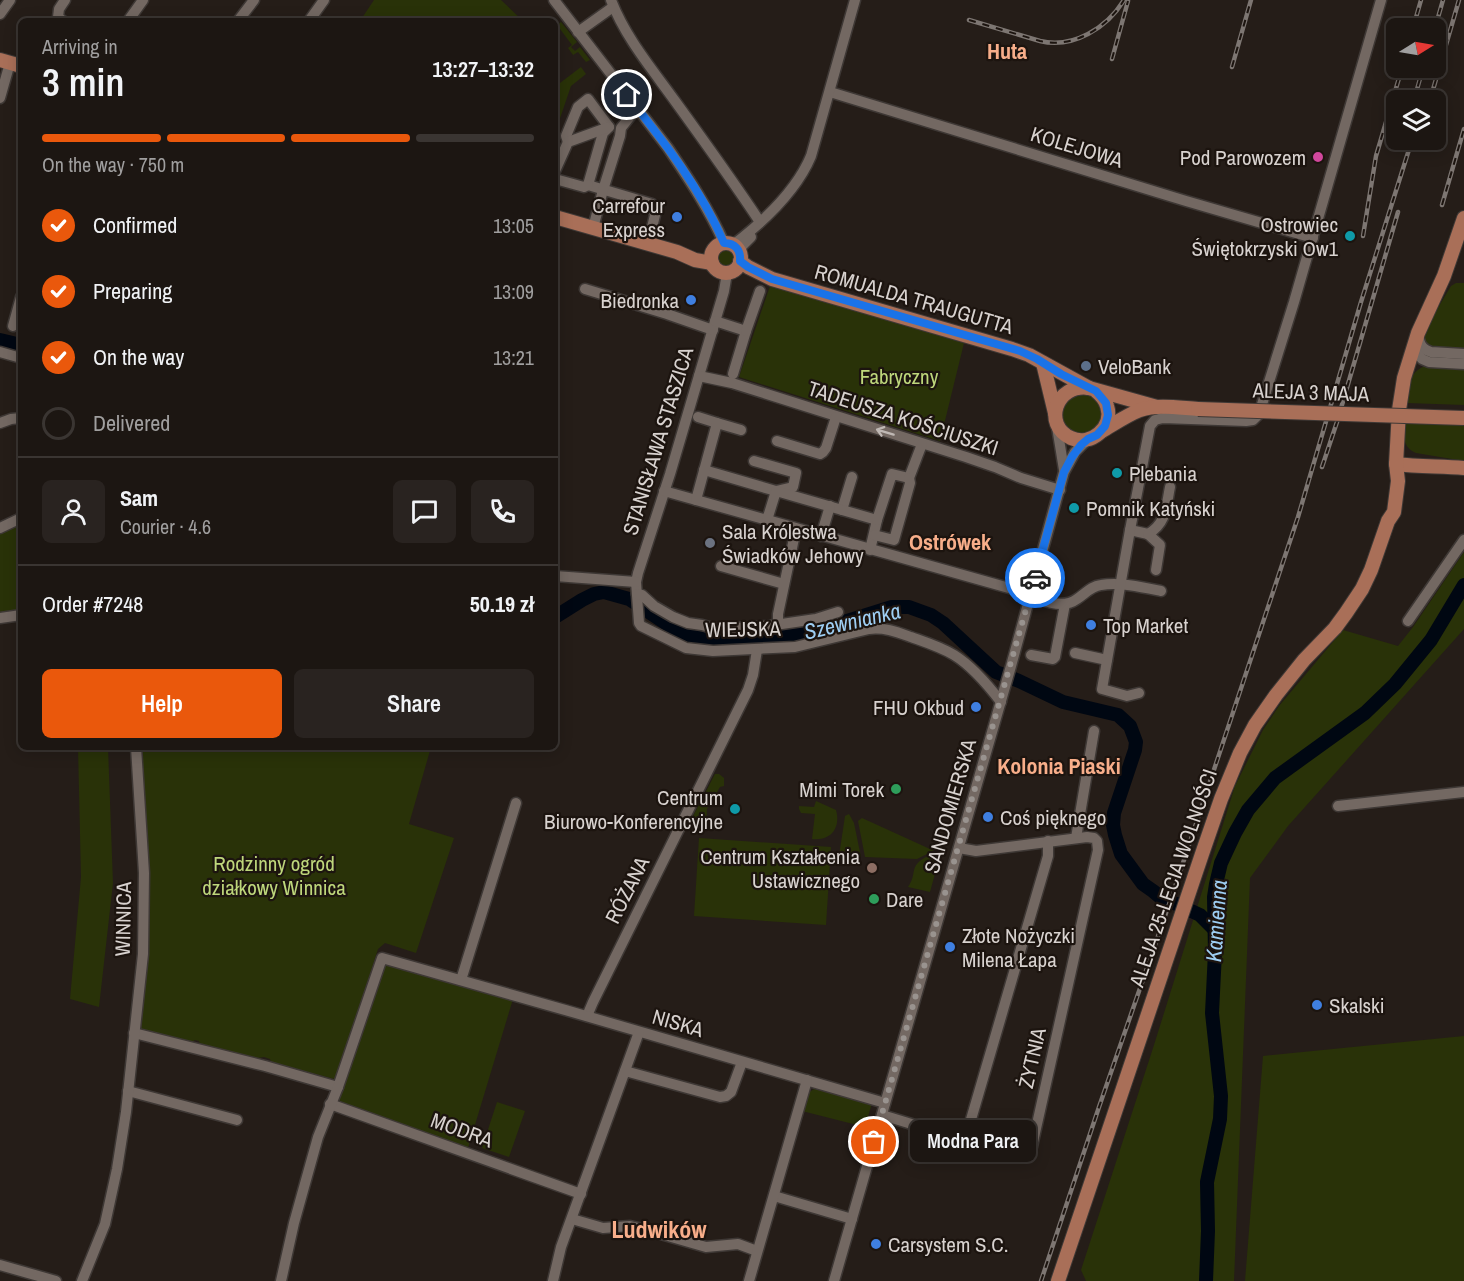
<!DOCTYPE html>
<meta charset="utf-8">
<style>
:root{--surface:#1c1612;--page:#292320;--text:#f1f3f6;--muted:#a09f9f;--line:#3a3532;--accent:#ea580c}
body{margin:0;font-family:"Archivo Narrow",sans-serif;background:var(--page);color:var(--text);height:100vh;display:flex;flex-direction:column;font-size:22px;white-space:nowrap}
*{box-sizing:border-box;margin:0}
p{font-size:20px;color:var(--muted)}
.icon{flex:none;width:33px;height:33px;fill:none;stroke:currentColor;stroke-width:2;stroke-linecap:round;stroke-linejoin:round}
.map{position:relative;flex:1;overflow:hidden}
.drawer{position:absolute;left:18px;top:18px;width:540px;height:732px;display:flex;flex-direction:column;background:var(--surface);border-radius:9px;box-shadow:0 3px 15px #0003,0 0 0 2px var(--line)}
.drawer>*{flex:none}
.needle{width:39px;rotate:79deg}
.tools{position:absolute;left:1386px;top:18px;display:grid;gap:12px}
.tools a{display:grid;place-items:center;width:60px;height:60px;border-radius:9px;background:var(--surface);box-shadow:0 3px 15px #0003,0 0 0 2px var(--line);font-size:30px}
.pin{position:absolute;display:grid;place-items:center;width:51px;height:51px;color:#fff;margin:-26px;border:3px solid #fff;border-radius:50%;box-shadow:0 2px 6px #0007}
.courier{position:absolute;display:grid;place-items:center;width:60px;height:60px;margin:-30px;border:4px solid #1a73e8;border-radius:50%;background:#fff;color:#222;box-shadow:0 2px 8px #0007}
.bubble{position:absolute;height:42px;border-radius:9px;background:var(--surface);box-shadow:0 3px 15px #0003,0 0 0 2px var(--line);font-size:20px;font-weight:600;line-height:42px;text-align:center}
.summary em{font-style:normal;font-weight:600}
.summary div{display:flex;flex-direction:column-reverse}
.summary{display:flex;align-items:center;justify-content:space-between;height:102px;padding:0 24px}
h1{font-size:39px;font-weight:600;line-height:45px}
.bar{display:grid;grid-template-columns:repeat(4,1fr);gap:9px 6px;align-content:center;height:72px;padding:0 24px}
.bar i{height:8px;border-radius:4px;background:var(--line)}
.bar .active{background:var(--accent)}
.bar p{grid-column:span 4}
.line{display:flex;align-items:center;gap:15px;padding:0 24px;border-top:2px solid var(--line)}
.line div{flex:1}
.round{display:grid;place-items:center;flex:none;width:63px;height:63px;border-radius:9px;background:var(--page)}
ol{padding:0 24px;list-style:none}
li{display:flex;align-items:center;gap:18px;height:66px}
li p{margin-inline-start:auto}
li .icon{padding:6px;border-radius:50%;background:var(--accent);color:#fff;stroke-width:4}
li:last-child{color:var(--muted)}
li i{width:33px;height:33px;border:3px solid var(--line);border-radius:50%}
.action{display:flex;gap:12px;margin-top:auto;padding:12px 24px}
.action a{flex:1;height:69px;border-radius:9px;background:var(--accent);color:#fff;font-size:24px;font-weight:600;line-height:69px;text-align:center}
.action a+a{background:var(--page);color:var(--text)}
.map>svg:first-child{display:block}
.green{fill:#293208}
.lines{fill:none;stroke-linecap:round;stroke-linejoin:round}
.river{stroke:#000712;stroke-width:14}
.minor-casing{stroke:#3e3835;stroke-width:13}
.major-casing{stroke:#3e3835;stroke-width:16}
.minor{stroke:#736862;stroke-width:10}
.major{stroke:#a96f58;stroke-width:14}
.rail-casing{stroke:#7d7672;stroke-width:4.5}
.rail{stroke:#1c140f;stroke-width:2;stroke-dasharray:7;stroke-linecap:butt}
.major-bridge-casing{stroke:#3e3835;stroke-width:16;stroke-linecap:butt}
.major-bridge{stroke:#a96f58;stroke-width:14}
.oneway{stroke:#bfb8b4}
.done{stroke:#99938f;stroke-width:6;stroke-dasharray:0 10.8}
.route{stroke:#1a73e8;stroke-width:8}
.hotel-dot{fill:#d1479c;stroke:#1c140f;stroke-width:2}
.shop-dot{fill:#3f7fe0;stroke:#1c140f;stroke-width:2}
.culture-dot{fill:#0f9aa8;stroke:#1c140f;stroke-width:2}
.service-dot{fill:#5c6f8a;stroke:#1c140f;stroke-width:2}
.worship-dot{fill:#6b7280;stroke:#1c140f;stroke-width:2}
.leisure-dot{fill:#2e9e5b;stroke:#1c140f;stroke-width:2}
.education-dot{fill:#8d6e63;stroke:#1c140f;stroke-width:2}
.labels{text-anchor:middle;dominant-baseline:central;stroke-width:4.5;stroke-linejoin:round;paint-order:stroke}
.street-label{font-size:21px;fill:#d8d2cf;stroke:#1c140f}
.poi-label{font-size:21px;fill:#d8d2cf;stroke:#1c140f;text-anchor:start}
.park-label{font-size:21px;fill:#bed77b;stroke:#1c140f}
.neighbourhood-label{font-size:22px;font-weight:bold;fill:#f8ae8a;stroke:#1c140f}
.water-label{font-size:22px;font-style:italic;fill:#9ecef3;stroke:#1c140f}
.quarter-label{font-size:24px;font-weight:bold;fill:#f8ae8a;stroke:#1c140f}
</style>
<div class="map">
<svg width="1464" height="1281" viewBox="0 0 1464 1281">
<rect width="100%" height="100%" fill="#251d18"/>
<g class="green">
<polygon points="374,0 501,0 523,21 360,21"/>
<polygon points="561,22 577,42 571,47 575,51 580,47 590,60 586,62 578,52 573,55 568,48 572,45 557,25"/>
<polygon points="581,67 586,74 571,86 555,133 555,77 560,83"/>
<circle cx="726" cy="258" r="10"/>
<polygon points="1456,283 1464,283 1464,354 1431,352 1418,333 1425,336 1429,323 1451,286"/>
<polygon points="770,286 964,343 940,441 739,377"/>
<polygon points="0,336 11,337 21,341 21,355 0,350"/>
<path d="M1431 364 1464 366V405L1407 403C1409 382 1409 370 1431 364Z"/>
<circle cx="1082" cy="414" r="20"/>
<path d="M1405 423 1464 425V461L1416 453C1402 447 1404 436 1405 423Z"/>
<polygon points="21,524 21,610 0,614 0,532"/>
<polygon points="1464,552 1464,629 1288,826 1250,878 1234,1281 1086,1281 1081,1270 1154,1045 1235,786 1263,730 1279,706 1343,630 1398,646 1413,627"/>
<polygon points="78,747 108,747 113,883 99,1007 70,999 81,877"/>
<polygon points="139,747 431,747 409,824 454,838 416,953 385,943 378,949 337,1077 334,1079 271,1062 270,1059 264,1057 258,1058 200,1045 199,1041 195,1040 189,1043 139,1028"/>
<polygon points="715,774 719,774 724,778 724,786 720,787 707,809 706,828 691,820"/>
<path d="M816 801 836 810C841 828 831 841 812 839L815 814 801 813 799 809V806L814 807Z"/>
<polygon points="849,814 854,823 861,857 839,856 845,816"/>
<polygon points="862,818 941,854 940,856 931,856 927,854 917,859 865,857 858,821"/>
<polygon points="699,838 831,847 826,925 694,916"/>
<path d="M926 857 939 859 930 892 908 887C918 873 908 867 926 857Z"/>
<polygon points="386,964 513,999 468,1148 344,1104 339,1100"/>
<polygon points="1464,1036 1464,1281 1245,1281 1263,1056"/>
<polygon points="814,1089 872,1103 865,1127 802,1111 808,1093"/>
<polygon points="497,1102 525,1111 509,1157 482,1148"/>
</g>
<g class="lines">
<g class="river">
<polyline points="0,340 21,345"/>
<polyline points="555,617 582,600 594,594 604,592 629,599 673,628 694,637 719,642 797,635 812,632 892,607 909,607 931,615 943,623 996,672 1019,681 1063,702 1118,715 1130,726 1136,742 1135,750 1114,813 1113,825 1115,835 1121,854 1143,884 1153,891 1159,896 1200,915 1214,929"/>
<polyline points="1206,1281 1208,1231 1207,1182 1220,1119 1221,1096 1212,1013 1215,952 1214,897 1216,884 1221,863 1235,833 1248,810 1275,778 1365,713 1395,684 1431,640 1464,585"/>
</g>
<g class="minor-casing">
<g id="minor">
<path d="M554 0 668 148C689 179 709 209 724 243"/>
<path d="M611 0C625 37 652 69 675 101 704 141 733 181 760 222"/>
<polyline points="0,14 10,0"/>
<polyline points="63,21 58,17 59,9 65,0"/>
<polyline points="128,21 143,0"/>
<polyline points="238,21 254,0"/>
<polyline points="309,21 324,0"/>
<polyline points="578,32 613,7"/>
<polyline points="830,92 1186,201 1313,238"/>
<polyline points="0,98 10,63"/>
<polyline points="568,142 566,136 578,107 588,99 609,127 603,133 588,185 652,204 655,215 648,244"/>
<polyline points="555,171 568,142 609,127"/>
<polyline points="555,179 584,187 588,185"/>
<polyline points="593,228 603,190 620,136 621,128 637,108"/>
<path d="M733 245C763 222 796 192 811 156L855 0"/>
<polyline points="738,250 751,237"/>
<path d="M727 273 724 291 670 474 638 573 636 582 639 623 641 626 686 648 713 651 795 647 869 629C884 627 897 632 911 637 925 642 941 647 954 655 972 666 988 685 1001 702"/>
<polyline points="585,289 667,314 713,330"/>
<polyline points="715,321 746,331 733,374"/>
<polyline points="13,326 21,297"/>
<polyline points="746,331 760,291"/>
<path d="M1418 333C1419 343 1421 349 1431 352L1464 354"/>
<polyline points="1413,349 1422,359 1429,362 1464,364"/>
<polyline points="0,352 21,358"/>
<polyline points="699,376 732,383 966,457 995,467 1021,478 1060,490"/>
<polyline points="698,417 717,423"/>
<polyline points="0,423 11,419 21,418"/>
<polyline points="1057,427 1064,470"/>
<polyline points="777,441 820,454 823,452 826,448 836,417"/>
<polyline points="704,470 776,491 793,487 796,473 754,461"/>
<path d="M664 491 1020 591C1036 598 1061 611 1077 599 1085 594 1091 586 1101 585 1120 582 1142 587 1161 591"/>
<polyline points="696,500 717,423 741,430"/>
<polyline points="842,510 852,477"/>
<polyline points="767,520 776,491 877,520 870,550"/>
<polyline points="877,520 892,474 909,478 922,444"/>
<polyline points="0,528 21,518"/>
<path d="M1130 530 1148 534C1167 523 1166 506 1170 487"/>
<polyline points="1148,534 1160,545 1156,570"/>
<polyline points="874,535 894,540 910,483 909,478"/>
<polyline points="821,536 830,506"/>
<polyline points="721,566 784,584"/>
<polyline points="555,576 636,582"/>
<polyline points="637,594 642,595 654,606 673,617 688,623 702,625 716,629 768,626 816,619 838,612"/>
<polyline points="0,618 21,615"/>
<polyline points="1408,621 1464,540"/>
<polyline points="778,624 778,614 796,529"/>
<polyline points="1075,653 1107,660"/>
<polyline points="1031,655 1053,659 1055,657 1065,604"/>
<polyline points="1139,693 1127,696 1102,689 1130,530 1150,426 1155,420 1163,418 1246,421 1253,420 1259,414 1294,302 1381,0"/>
<polyline points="1338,806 1464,792"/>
<polyline points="1076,838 1094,731"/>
<polyline points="461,980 516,803"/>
<polyline points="587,1016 593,1002 748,690 753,675 757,650"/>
<polyline points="134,1033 265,1066 338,1087"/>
<polyline points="625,1071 720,1097 726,1096 731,1092 742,1062"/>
<polyline points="128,1091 237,1120"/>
<polyline points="330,1104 581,1194"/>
<polyline points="882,1115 1020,1157 1027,1156 1031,1151 1098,850 1097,841 1094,838 1087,837 976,851 959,848"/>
<polyline points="965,1140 1048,856 1048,841"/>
<polyline points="774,1196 852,1219"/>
<polyline points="572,1219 603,1228 630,1226 647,1230 706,1247 738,1244 757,1251"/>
<polyline points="0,1265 56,1281"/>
<polyline points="82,1281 105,1224 117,1169 126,1112 143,954 144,873 136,747"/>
<path d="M281 1281 294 1223 318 1137 338 1087 382 958C550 1005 718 1054 885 1103"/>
<polyline points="553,1281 561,1247 639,1032"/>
<polyline points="749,1281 807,1080"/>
<polyline points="834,1281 1011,666 1064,472 1075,452 1088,439"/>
</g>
</g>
<g class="major-casing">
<g id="major">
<polyline points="0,60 21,66"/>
<polyline points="555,217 677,252 695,260 712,263"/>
<circle cx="726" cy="258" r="15"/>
<polyline points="740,261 748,267 772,279 1012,349 1029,355 1089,388"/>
<polyline points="1043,363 1055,413"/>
<path d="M1096 391C1101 395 1105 399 1107 406 1114 427 1091 447 1071 438 1042 425 1056 383 1089 388L1157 407"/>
<path d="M1102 431C1114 424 1127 415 1140 410 1158 404 1180 408 1198 409"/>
<path d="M1396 464C1419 467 1441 466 1464 468"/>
<polyline points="1058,1281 1202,854 1221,799 1240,753 1255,725 1276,695 1304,660 1335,628 1346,613 1362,589 1371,570 1388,521 1394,512 1398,481 1396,464 1399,410 1404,378 1418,333 1444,276 1464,218"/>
</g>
</g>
<use href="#minor" class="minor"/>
<use href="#major" class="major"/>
<g class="rail-casing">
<g id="rail">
<path d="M969 20 1040 41C1073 49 1107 28 1124 0"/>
<polyline points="1413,28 1421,0"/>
<polyline points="1435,28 1443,0"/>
<polyline points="1112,59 1128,1"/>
<polyline points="1232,67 1251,0"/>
<polyline points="1414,100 1423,68"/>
<polyline points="1430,100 1459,0"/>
<polyline points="1442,205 1464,129"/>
<polyline points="1363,236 1376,156 1402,68"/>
<polyline points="1322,467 1337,422 1398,212"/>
<polyline points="1041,1281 1099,1107 1175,887 1298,517 1361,302 1412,140"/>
</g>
</g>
<use href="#rail" class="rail"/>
<g class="major-bridge-casing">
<polyline id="major-bridge" points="1198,409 1464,418"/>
</g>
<use href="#major-bridge" class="major-bridge"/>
</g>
<defs><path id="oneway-shaft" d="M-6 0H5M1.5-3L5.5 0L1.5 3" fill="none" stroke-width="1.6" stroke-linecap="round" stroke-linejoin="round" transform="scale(1.5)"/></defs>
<use class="oneway" href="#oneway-shaft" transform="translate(885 432) rotate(-163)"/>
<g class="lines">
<polyline class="done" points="874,1142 1035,578"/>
<path class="route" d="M627 95C664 142 701 189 724 243 735 243 741 250 740 261L748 267 772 279 1020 351 1037 359 1061 374 1096 391 1106 403 1108 415 1105 426 1097 435 1088 439 1081 445 1072 457 1064 472 1035 578"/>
</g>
<circle class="hotel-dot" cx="1318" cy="157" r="6"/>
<g class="shop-dot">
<circle cx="677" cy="217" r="6"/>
<circle cx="691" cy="300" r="6"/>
<circle cx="1091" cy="625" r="6"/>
<circle cx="976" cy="707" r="6"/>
<circle cx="988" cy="817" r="6"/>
<circle cx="950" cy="947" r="6"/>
<circle cx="1317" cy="1005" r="6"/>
<circle cx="876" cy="1244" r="6"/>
</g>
<g class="culture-dot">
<circle cx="1350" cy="236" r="6"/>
<circle cx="1117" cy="473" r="6"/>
<circle cx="1074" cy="508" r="6"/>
<circle cx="735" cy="809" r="6"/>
</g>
<circle class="service-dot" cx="1086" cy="366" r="6"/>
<circle class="worship-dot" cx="710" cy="543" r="6"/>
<g class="leisure-dot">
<circle cx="896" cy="789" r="6"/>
<circle cx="874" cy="899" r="6"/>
</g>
<circle class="education-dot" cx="872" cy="868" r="6"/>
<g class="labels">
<g class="street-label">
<text transform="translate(1077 147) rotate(17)">KOLEJOWA</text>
<text transform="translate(914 299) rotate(16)">ROMUALDA TRAUGUTTA</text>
<text transform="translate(1311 392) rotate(2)">ALEJA 3 MAJA</text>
<text transform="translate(903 418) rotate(18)">TADEUSZA KOŚCIUSZKI</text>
<text transform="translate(658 441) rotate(-73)">STANISŁAWA STASZICA</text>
<text transform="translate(743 629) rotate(-1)">WIEJSKA</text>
<text transform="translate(950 806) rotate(-74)">SANDOMIERSKA</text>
<text transform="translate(1173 878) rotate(-71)">ALEJA 25-LECIA WOLNOŚCI</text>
<text transform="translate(627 890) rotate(-63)">RÓŻANA</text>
<text transform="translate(123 919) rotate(-89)">WINNICA</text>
<text transform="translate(678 1023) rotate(16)">NISKA</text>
<text transform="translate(1032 1058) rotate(-77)">ŻYTNIA</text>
<text transform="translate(462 1130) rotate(20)">MODRA</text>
</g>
<g class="poi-label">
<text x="1306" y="157" text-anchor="end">Pod Parowozem</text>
<text x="665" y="205" text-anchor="end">Carrefour<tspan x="665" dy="24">Express</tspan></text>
<text x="1338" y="224" text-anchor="end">Ostrowiec<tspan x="1338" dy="24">Świętokrzyski Ow1</tspan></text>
<text x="679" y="300" text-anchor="end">Biedronka</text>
<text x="1098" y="366">VeloBank</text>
<text x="1129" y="473">Plebania</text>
<text x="1086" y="508">Pomnik Katyński</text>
<text x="722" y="531">Sala Królestwa<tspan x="722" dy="24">Świadków Jehowy</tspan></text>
<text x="1103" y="625">Top Market</text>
<text x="964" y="707" text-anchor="end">FHU Okbud</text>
<text x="884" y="789" text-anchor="end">Mimi Torek</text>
<text x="723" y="797" text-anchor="end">Centrum<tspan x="723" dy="24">Biurowo-Konferencyjne</tspan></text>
<text x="1000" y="817">Coś pięknego</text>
<text x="860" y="856" text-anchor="end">Centrum Kształcenia<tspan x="860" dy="24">Ustawicznego</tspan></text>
<text x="886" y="899">Dare</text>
<text x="962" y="935">Złote Nożyczki<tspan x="962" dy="24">Milena Łapa</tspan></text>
<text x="1329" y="1005">Skalski</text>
<text x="888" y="1244">Carsystem S.C.</text>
</g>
<g class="park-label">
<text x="899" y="376">Fabryczny</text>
<text x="274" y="863">Rodzinny ogród<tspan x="274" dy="24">działkowy Winnica</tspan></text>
</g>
<g class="neighbourhood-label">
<text x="1007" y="51">Huta</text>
<text x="950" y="542">Ostrówek</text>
<text x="1059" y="766">Kolonia Piaski</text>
</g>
<g class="water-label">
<text transform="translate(852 621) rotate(-13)">Szewnianka</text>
<text transform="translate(1216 921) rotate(-86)">Kamienna</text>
</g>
<g class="quarter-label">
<text x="659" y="1229">Ludwików</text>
</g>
</g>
</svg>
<div class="tools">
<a><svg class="needle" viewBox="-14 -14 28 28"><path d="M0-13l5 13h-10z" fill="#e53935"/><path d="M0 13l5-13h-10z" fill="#a09f9f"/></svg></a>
<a><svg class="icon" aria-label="layers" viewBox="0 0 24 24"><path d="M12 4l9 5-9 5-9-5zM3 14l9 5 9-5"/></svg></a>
</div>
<div class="pin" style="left:874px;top:1142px;background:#ea580c"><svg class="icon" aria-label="bag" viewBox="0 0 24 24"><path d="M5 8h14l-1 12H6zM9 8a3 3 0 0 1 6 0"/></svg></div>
<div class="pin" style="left:627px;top:95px;background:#1f2937"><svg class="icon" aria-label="home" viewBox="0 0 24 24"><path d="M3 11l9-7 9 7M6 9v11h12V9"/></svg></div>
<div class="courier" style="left:1035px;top:578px"><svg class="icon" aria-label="car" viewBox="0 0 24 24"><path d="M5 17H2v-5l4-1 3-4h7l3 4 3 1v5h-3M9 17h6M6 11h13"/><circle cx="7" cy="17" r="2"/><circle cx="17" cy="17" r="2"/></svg></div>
<div class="bubble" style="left:910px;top:1120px;width:126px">Modna Para</div>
<section class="drawer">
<div class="summary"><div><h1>3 min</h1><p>Arriving in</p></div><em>13:27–13:32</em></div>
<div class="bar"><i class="active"></i><i class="active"></i><i class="active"></i><i></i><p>On the way · 750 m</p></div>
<ol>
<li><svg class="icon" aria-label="check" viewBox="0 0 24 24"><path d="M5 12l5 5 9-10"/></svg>Confirmed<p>13:05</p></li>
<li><svg class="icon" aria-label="check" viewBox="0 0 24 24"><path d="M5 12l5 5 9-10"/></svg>Preparing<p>13:09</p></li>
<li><svg class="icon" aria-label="check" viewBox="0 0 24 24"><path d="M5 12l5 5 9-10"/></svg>On the way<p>13:21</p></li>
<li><i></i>Delivered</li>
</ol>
<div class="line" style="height:108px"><a class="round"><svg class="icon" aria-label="person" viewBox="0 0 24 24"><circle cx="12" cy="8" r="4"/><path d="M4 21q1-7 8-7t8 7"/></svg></a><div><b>Sam</b><p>Courier · 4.6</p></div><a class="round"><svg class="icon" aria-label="chat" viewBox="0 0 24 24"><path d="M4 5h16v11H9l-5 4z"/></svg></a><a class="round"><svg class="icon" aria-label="phone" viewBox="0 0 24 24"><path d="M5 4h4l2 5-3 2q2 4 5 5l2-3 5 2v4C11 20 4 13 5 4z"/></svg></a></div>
<div class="line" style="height:78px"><div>Order #7248</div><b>50.19 zł</b></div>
<div class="action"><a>Help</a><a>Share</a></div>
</section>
</div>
